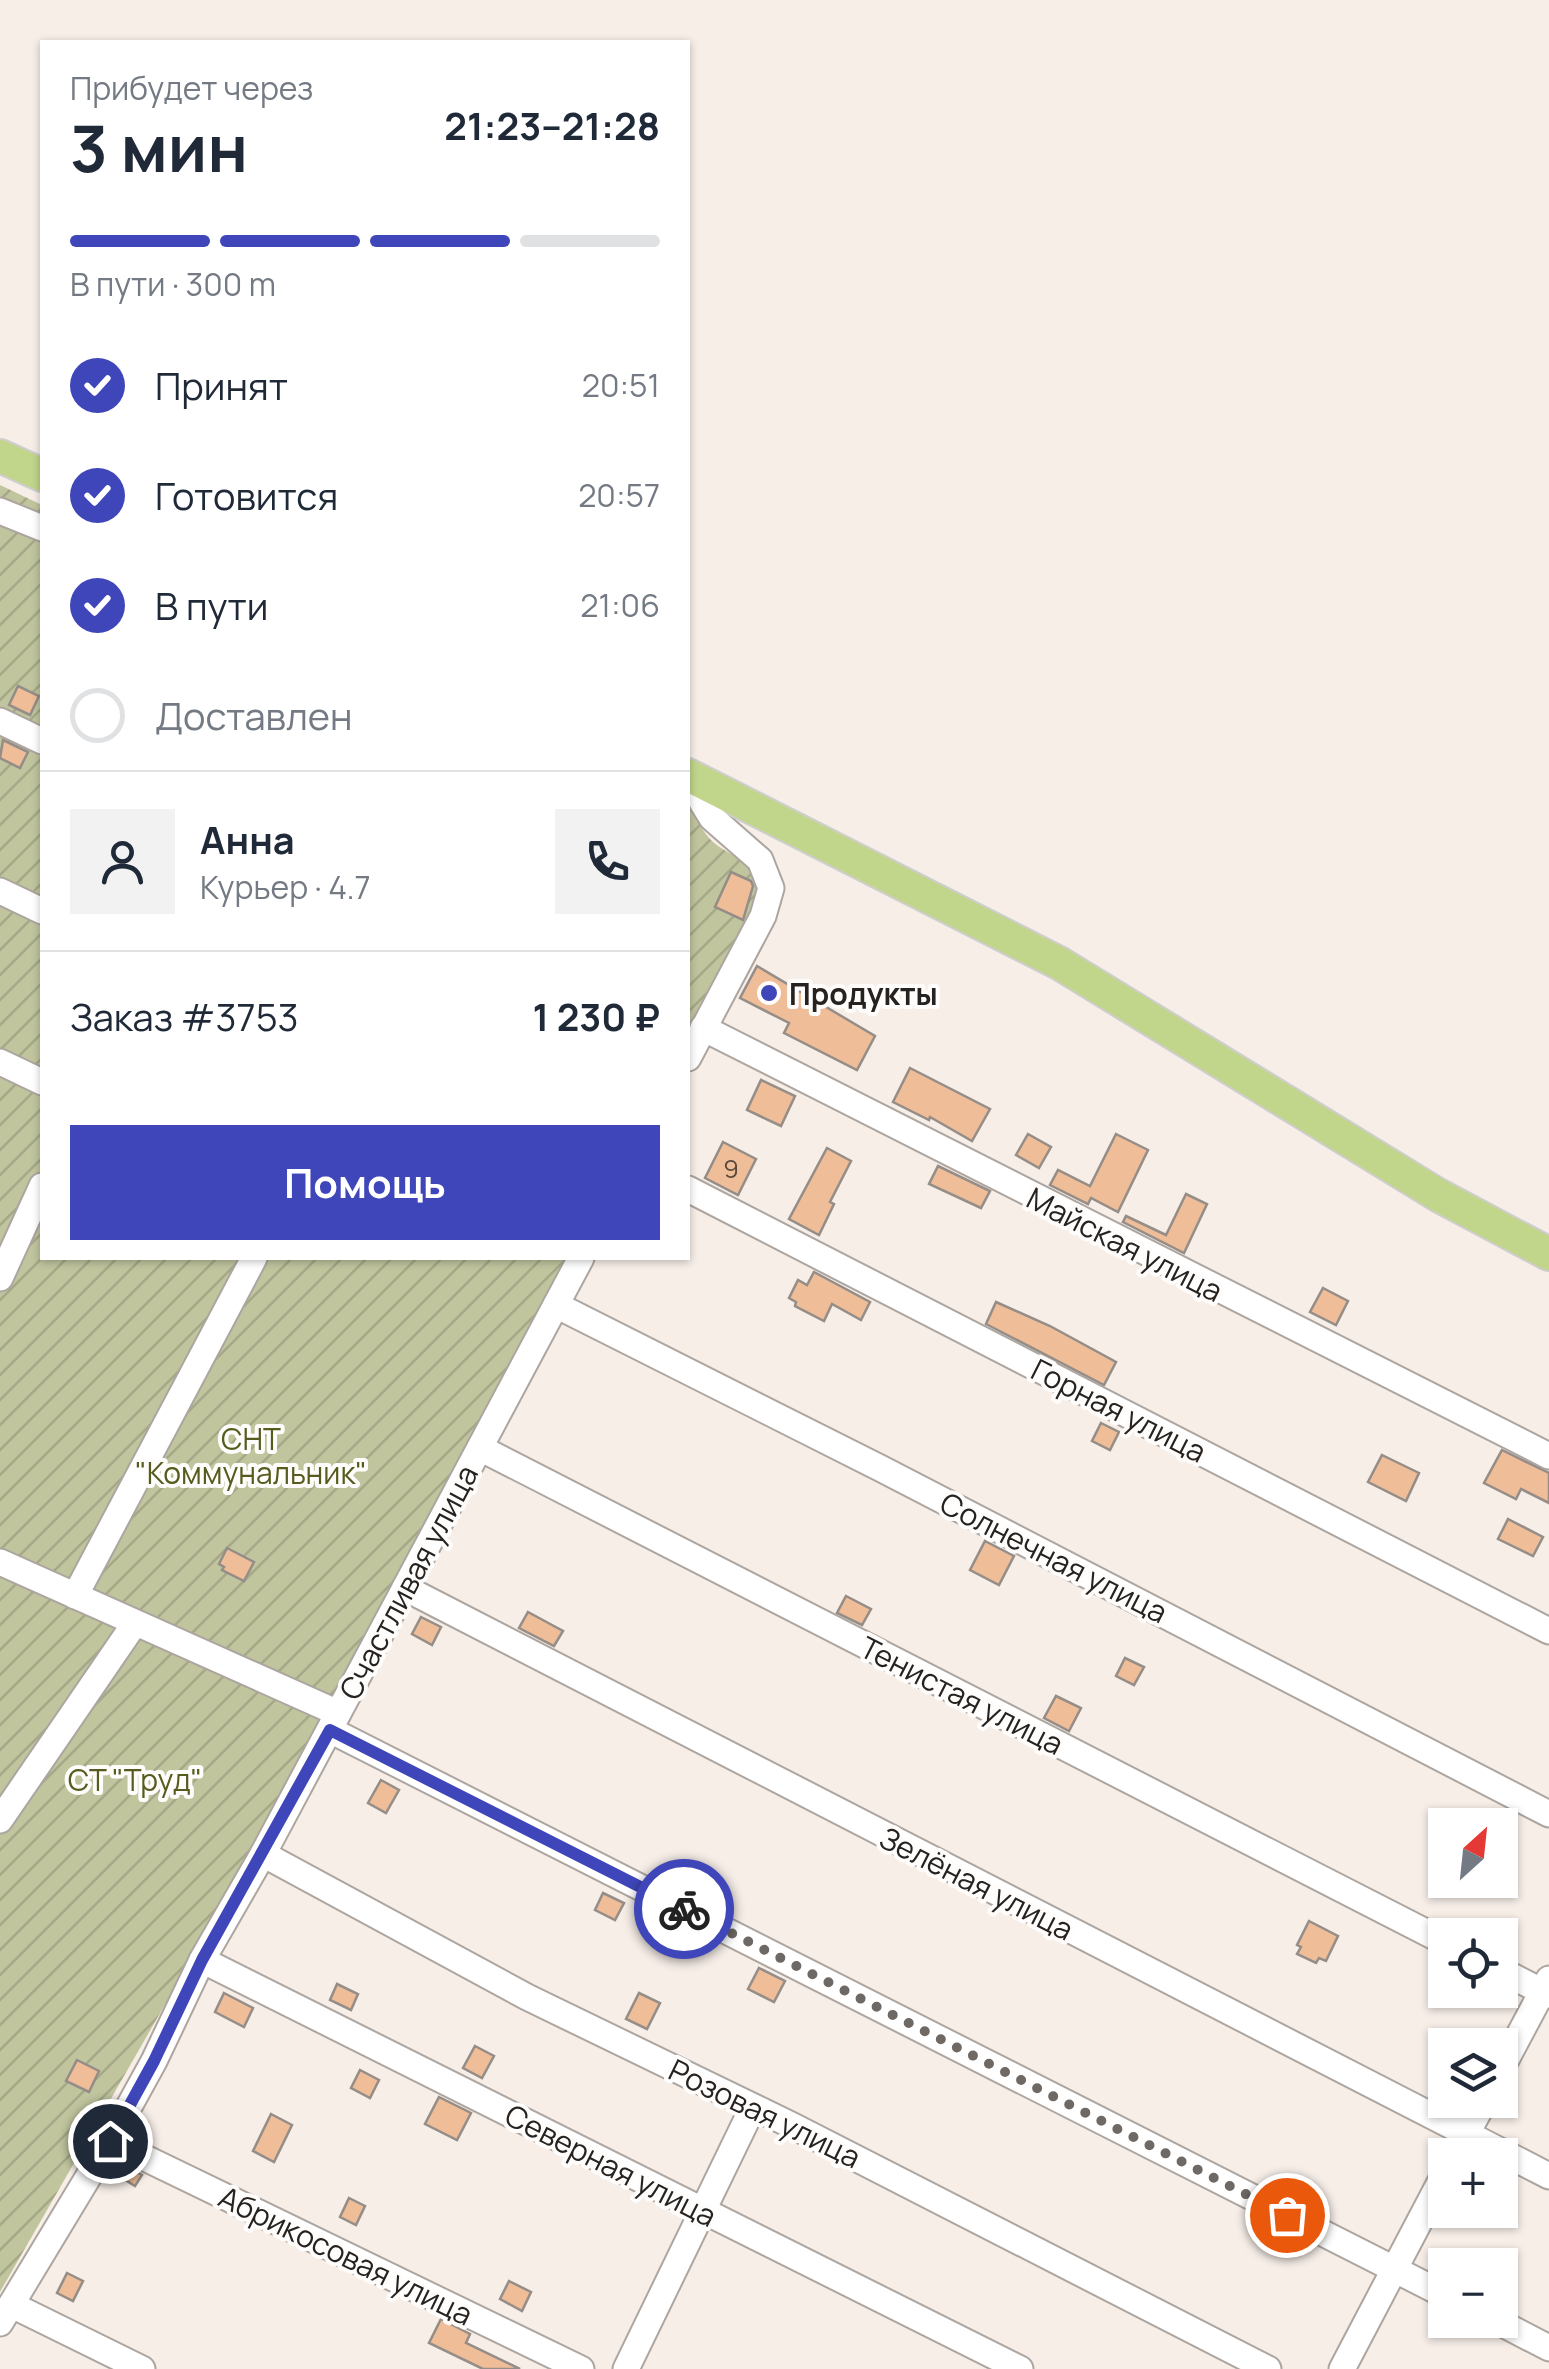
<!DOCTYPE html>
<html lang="ru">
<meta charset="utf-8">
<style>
:root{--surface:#fff;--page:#f2f2f3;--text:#1f2937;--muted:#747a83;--line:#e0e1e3;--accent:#3f46ba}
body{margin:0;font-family:Manrope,sans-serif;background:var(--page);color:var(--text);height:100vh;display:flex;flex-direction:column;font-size:38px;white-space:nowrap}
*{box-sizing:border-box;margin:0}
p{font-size:32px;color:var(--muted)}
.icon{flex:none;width:55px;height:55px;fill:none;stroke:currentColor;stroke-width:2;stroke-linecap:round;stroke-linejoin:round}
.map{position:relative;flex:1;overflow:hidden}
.details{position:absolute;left:40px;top:40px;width:650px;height:1220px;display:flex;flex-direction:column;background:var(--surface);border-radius:0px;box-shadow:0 2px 8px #0004}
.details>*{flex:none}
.needle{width:65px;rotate:27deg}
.tools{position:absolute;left:1428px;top:1808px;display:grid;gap:20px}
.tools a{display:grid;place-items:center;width:90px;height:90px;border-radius:0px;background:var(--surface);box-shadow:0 2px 8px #0004;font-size:50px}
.pin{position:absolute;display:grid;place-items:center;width:85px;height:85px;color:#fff;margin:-42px;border:5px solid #fff;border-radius:50%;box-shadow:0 2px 10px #0007}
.courier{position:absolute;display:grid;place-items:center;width:100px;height:100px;margin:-50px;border:8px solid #3f46ba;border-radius:50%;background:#fff;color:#222;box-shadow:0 2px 12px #0007}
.head em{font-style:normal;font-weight:700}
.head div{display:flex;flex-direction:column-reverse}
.head{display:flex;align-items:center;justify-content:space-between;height:170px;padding:0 30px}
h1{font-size:65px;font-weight:700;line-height:75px}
.bar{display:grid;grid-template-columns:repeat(4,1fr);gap:15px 10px;align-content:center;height:120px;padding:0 30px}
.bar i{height:12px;border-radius:8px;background:var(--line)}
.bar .current{background:var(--accent)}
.bar p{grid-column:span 4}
.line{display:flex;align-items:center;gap:25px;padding:0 30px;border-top:2px solid var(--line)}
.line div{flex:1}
.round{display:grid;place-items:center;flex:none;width:105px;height:105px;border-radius:0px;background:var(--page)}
ol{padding:0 30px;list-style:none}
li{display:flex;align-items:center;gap:30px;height:110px}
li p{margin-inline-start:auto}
li .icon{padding:10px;border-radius:50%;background:var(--accent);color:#fff;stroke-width:4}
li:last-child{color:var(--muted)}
li i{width:55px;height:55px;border:5px solid var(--line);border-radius:50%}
.button{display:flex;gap:20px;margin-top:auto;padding:20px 30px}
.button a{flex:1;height:115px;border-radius:0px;background:var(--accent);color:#fff;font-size:40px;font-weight:700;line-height:115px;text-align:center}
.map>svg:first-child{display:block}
.garden{fill:url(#garden-furrows)}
.building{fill:#efbd98;stroke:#958d87;stroke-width:2.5}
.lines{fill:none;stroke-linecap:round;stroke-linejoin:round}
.minor-casing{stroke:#ada59f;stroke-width:29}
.major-casing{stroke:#cfcece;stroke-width:36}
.minor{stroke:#fff;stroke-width:25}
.major{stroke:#c1d58b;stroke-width:32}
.done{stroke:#6e6965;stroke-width:10;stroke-dasharray:0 18}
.route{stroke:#3f46ba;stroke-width:12}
.poi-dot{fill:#3f46ba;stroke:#fffdfc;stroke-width:4}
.labels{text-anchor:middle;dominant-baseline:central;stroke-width:8;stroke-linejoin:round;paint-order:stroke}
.number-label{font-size:25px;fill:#58493d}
.poi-label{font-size:30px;font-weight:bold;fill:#25221f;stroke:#fffdfc;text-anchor:start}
.street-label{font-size:30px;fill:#25221f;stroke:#fffdfc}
.park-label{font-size:30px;fill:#575c1e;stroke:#fffdfc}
</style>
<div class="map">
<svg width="1549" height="2369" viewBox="0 0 1549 2369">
<defs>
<pattern id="garden-furrows" width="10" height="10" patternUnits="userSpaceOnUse" patternTransform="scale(2.5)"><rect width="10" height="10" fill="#c0c59e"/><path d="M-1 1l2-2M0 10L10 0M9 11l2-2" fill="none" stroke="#a5a988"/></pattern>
</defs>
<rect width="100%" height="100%" fill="#f7eee8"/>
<g class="garden">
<polygon points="0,485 42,505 42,1258 581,1258 338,1713 0,1562"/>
<path d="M688 804 693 807C709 860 739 845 765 882L755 916 688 1049Z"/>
<polygon points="0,1569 330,1717 0,2292"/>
</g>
<g class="building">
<polygon points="18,686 39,696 30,715 9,705"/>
<polygon points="3,740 28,752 20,768 0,758"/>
<polygon points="731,872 751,881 753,886 743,920 715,907"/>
<polygon points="757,966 875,1036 857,1070 784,1033 789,1023 740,998"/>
<polygon points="910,1068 990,1109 972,1141 930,1117 929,1120 893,1102"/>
<polygon points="761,1080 795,1096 781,1126 747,1110"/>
<polygon points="1028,1134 1051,1147 1039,1168 1016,1155"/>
<polygon points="1116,1134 1148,1150 1118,1212 1091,1198 1088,1204 1050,1185 1058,1170 1090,1186"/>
<polygon points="723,1142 756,1159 738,1195 705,1178"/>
<polygon points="827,1148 851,1161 830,1202 834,1204 819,1235 789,1219"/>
<polygon points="938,1166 990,1191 981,1208 929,1184"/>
<polygon points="1186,1194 1207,1204 1184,1253 1123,1222 1126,1216 1166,1235"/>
<polygon points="814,1272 870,1302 861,1320 832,1304 824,1321 795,1306 796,1302 789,1298 798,1280 807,1285"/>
<polygon points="1323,1288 1348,1301 1336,1325 1310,1312"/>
<polygon points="996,1302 1050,1326 1116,1362 1104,1385 986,1324"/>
<polygon points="1101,1423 1119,1432 1110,1450 1092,1441"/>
<polygon points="1502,1450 1549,1473 1549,1503 1521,1489 1516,1499 1484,1483"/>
<polygon points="1382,1455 1419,1473 1406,1501 1368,1482"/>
<polygon points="1508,1519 1543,1537 1533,1556 1498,1539"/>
<polygon points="985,1541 1014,1556 999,1585 970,1570"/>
<polygon points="227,1548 254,1562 244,1581 222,1570 224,1567 219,1564"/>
<polygon points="846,1596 871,1609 862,1625 837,1613"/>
<polygon points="528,1612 563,1631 554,1646 519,1628"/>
<polygon points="421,1617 441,1627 432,1645 412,1634"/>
<polygon points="1125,1658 1144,1667 1134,1685 1116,1676"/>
<polygon points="1056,1696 1081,1708 1069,1731 1044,1718"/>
<polygon points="381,1780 399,1790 386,1813 368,1803"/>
<polygon points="603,1893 624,1903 615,1920 595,1910"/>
<polygon points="1309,1921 1338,1936 1326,1961 1319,1958 1316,1963 1297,1954 1301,1947 1297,1945"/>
<polygon points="759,1968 785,1981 774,2002 748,1989"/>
<polygon points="337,1984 358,1994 351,2010 330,2000"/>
<polygon points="224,1993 253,2008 244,2027 215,2012"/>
<polygon points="639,1993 660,2003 647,2029 626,2019"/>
<polygon points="475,2046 494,2056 482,2078 463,2068"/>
<polygon points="77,2060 99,2071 89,2092 66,2081"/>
<polygon points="360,2070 379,2080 370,2098 351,2088"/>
<polygon points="439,2097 471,2113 457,2140 425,2124"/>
<polygon points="271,2114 292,2125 274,2162 253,2151"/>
<polygon points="116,2162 142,2175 135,2186 111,2171"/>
<polygon points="349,2198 365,2206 356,2225 340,2217"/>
<polygon points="67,2273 83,2281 73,2301 57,2293"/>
<polygon points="509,2281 531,2292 522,2311 500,2299"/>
<polygon points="441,2319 470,2334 466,2343 520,2369 483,2369 429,2343"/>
</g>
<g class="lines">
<g class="minor-casing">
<g id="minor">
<polyline points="0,511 42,528"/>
<polyline points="0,721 42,741"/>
<polyline points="0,891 42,911"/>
<polyline points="703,1028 1549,1456"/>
<polyline points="688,1058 763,916 771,888 760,860 712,818 702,802 700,781"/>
<polyline points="0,1062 42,1082"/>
<polyline points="688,1189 1549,1631"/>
<polyline points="0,1278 42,1186"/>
<polyline points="556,1305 880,1468 1549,1814"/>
<polyline points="480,1448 1445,1942"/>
<polyline points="0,1562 338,1713"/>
<polyline points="405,1588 1549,2176"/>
<polyline points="75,1596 254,1258"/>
<polyline points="330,1730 1445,2295"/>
<polyline points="0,1820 135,1623"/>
<polyline points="263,1854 527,1997 793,2126 1268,2369"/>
<polyline points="202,1960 1020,2369"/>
<polyline points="1500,1970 1549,1995"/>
<polyline points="1500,2071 1549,1979"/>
<polyline points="110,2141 581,2369"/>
<polyline points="1455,2155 1485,2100"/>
<polyline points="12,2305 142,2369"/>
<polyline points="1495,2320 1549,2348"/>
<polyline points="0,2323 110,2141 154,2061 202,1960 263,1854 581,1258"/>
<polyline points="626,2369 753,2107"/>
<polyline points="1342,2369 1445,2173"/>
</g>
</g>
<g class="major-casing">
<g id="major">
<polyline points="0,456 42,475"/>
<polyline points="688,775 1059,963 1438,1195 1549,1254"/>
</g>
</g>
<use href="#minor" class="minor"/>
<use href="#major" class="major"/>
</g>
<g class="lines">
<polyline class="done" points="684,1909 1287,2215"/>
<polyline class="route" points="110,2141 154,2061 202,1960 330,1730 684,1909"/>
</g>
<circle class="poi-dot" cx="769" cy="993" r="10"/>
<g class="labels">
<g class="number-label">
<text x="731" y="1168">9</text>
</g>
<g class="poi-label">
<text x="789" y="993">Продукты</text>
</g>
<g class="street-label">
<text transform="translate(1125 1244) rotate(27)">Майская улица</text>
<text transform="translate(1119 1410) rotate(27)">Горная улица</text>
<text transform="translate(1054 1557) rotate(27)">Солнечная улица</text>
<text transform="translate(408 1582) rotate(-62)">Счастливая улица</text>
<text transform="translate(962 1695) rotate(27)">Тенистая улица</text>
<text transform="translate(977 1883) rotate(27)">Зелёная улица</text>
<text transform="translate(765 2113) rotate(26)">Розовая улица</text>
<text transform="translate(611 2165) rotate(27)">Северная улица</text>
<text transform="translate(346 2255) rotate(26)">Абрикосовая улица</text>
</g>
<g class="park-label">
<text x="251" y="1438">СНТ<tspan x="251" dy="34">"Коммунальник"</tspan></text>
<text x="135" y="1779">СТ "Труд"</text>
</g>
</g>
</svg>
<div class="tools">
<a><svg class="needle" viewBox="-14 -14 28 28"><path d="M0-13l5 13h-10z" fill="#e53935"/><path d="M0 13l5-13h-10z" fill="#747a83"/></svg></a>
<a><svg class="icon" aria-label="locate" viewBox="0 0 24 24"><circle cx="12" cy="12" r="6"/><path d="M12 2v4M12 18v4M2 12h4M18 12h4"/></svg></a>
<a><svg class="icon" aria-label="layers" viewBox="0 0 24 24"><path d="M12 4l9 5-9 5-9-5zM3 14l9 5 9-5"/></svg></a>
<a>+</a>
<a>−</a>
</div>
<div class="pin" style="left:1287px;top:2215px;background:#ea580c"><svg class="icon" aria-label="bag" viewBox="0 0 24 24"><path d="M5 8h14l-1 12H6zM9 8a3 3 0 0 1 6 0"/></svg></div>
<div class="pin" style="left:110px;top:2141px;background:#1f2937"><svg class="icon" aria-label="home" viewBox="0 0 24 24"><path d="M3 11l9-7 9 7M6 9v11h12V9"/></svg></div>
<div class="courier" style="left:684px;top:1909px"><svg class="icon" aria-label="bike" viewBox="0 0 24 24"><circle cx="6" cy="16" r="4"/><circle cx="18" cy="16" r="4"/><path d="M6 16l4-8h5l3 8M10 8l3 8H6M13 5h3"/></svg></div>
<section class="details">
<div class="head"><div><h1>3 мин</h1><p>Прибудет через</p></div><em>21:23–21:28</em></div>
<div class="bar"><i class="current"></i><i class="current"></i><i class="current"></i><i></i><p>В пути · 300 m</p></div>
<ol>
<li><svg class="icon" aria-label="check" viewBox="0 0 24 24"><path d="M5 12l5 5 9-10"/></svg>Принят<p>20:51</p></li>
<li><svg class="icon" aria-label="check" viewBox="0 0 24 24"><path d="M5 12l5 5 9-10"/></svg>Готовится<p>20:57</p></li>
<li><svg class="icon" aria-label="check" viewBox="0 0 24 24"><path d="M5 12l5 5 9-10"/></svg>В пути<p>21:06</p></li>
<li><i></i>Доставлен</li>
</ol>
<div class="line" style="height:180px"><a class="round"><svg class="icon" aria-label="person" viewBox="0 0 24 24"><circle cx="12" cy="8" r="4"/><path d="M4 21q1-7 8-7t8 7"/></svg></a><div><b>Анна</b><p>Курьер · 4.7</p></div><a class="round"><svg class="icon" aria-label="phone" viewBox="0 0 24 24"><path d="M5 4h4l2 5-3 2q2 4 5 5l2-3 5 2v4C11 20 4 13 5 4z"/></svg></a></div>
<div class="line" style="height:130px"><div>Заказ #3753</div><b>1 230 ₽</b></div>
<div class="button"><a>Помощь</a></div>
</section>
</div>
